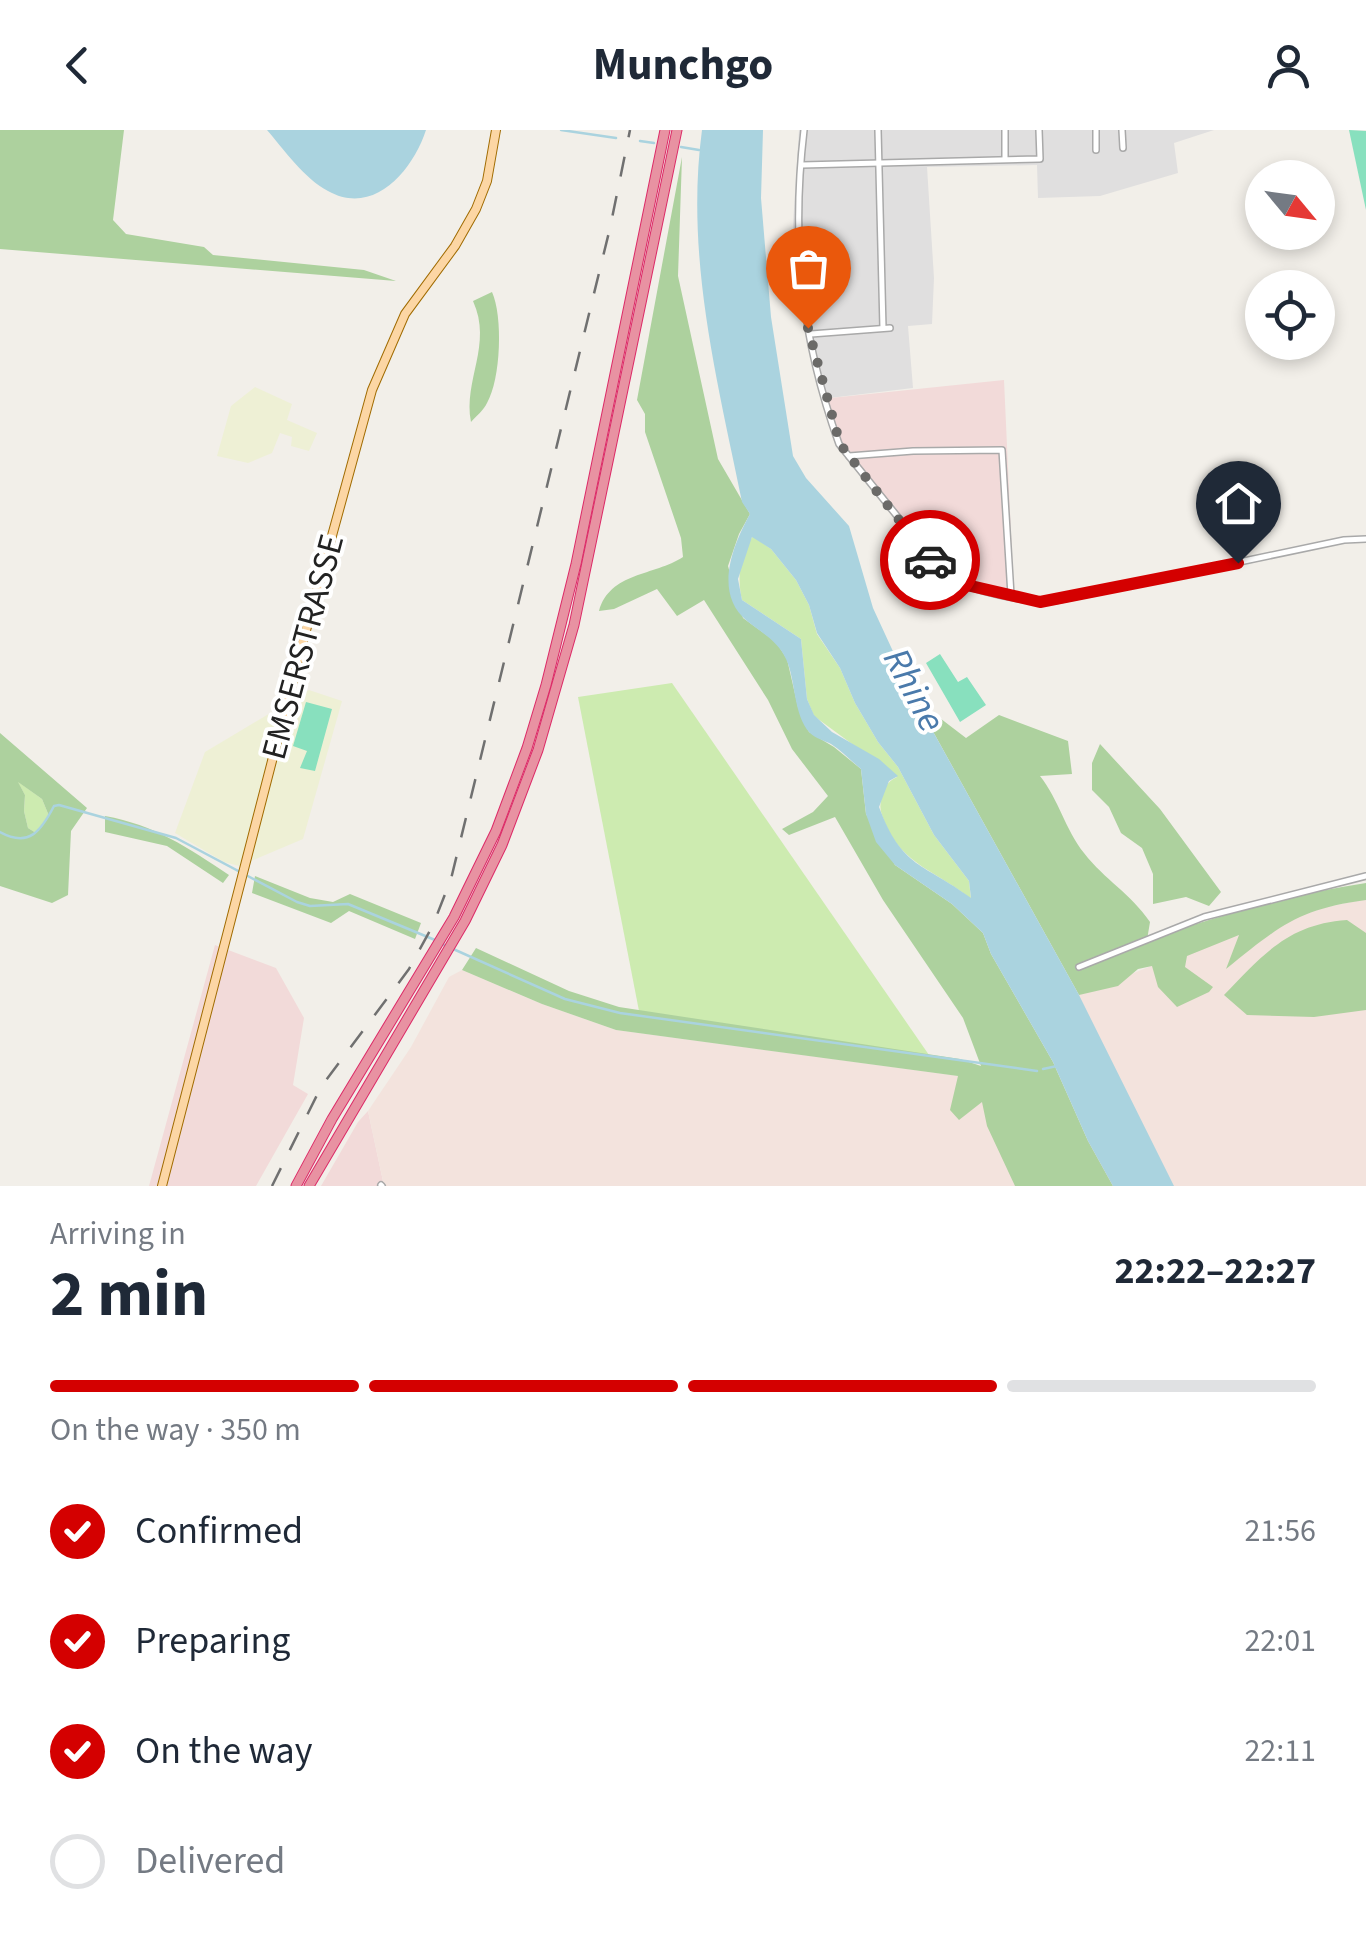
<!DOCTYPE html>
<meta charset="utf-8">
<style>
:root{--surface:#fff;--page:#f6f6f7;--text:#1f2937;--muted:#747a83;--line:#e0e1e3;--accent:#d40000}
body{margin:0;font-family:"Source Sans 3",sans-serif;background:var(--page);color:var(--text);height:100vh;display:flex;flex-direction:column;font-size:38px;white-space:nowrap}
*{box-sizing:border-box;margin:0}
p{font-size:32px;color:var(--muted)}
.icon{flex:none;width:55px;height:55px;fill:none;stroke:currentColor;stroke-width:2;stroke-linecap:round;stroke-linejoin:round}
.map{position:relative;height:1056px;overflow:hidden}
.side{display:flex;flex-direction:column;background:var(--surface);flex:1}
.side>*{flex:none}
.needle{width:65px;rotate:119deg}
.controls{position:absolute;left:1245px;top:30px;display:grid;gap:20px}
.controls a{display:grid;place-items:center;width:90px;height:90px;border-radius:50%;background:var(--surface);box-shadow:0 5px 15px #0003;font-size:50px}
.pin{position:absolute;display:grid;place-items:center;width:85px;height:85px;color:#fff;margin:-102px -42px;border-radius:50% 50% 50% 0;rotate:-45deg;box-shadow:0 0 10px #0007}
.pin .icon{rotate:45deg}
.courier{position:absolute;display:grid;place-items:center;width:100px;height:100px;margin:-50px;border:8px solid #d40000;border-radius:50%;background:#fff;color:#222;box-shadow:0 2px 12px #0007}
.summary em{font-style:normal;font-weight:700}
.summary div{display:flex;flex-direction:column-reverse}
.summary{display:flex;align-items:center;justify-content:space-between;height:170px;padding:0 50px}
h1{font-size:65px;font-weight:700;line-height:75px}
.bar{display:grid;grid-template-columns:repeat(4,1fr);gap:15px 10px;align-content:center;height:120px;padding:0 50px}
.bar i{height:12px;border-radius:8px;background:var(--line)}
.bar .selected{background:var(--accent)}
.bar p{grid-column:span 4}
ol{padding:0 50px;list-style:none}
li{display:flex;align-items:center;gap:30px;height:110px}
li p{margin-inline-start:auto}
li .icon{padding:10px;border-radius:50%;background:var(--accent);color:#fff;stroke-width:4}
li:last-child{color:var(--muted)}
li i{width:55px;height:55px;border:5px solid var(--line);border-radius:50%}
header{display:flex;justify-content:space-between;align-items:center;height:130px;padding:0 50px;background:var(--surface);font-size:45px;font-weight:700}
.map>svg:first-child{display:block}
.residential{fill:#e0dfdf}
.commercial{fill:#f2dad9}
.military{fill:#f3e3dd}
.farmland{fill:#eef0d5}
.grass{fill:#cdebb0}
.forest{fill:#add19e;fill-rule:evenodd}
.pitch{fill:#88e0be}
.water{fill:#aad3df;fill-rule:evenodd}
.lines{fill:none;stroke-linecap:round;stroke-linejoin:round}
.stream{stroke:#aad3df;stroke-width:2.5}
.street-casing{stroke:#a9a9a9;stroke-width:8}
.primary-casing{stroke:#a06b00;stroke-width:10}
.highway-casing{stroke:#dc2a67;stroke-width:11}
.street{stroke:#fff;stroke-width:5}
.primary{stroke:#fcd6a4;stroke-width:8}
.highway{stroke:#e892a2;stroke-width:9}
.rail{stroke:#707070;stroke-width:2.5;stroke-dasharray:20 20;stroke-linecap:butt}
.done{stroke:#6b6a68;stroke-width:10;stroke-dasharray:0 18}
.route{stroke:#d40000;stroke-width:12}
.labels{text-anchor:middle;dominant-baseline:central;stroke-width:8;stroke-linejoin:round;paint-order:stroke}
.street-label{font-size:35px;fill:#222;stroke:#fff}
.water-label{font-size:38px;font-style:italic;fill:#4a7aab;stroke:#fff}
</style>
<header><svg class="icon" aria-label="back" viewBox="0 0 24 24"><path d="M15 5l-7 7 7 7"/></svg>Munchgo<svg class="icon" aria-label="person" viewBox="0 0 24 24"><circle cx="12" cy="8" r="4"/><path d="M4 21q1-7 8-7t8 7"/></svg></header>
<div class="map">
<svg width="1366" height="1056" viewBox="0 0 1366 1056">
<rect width="100%" height="100%" fill="#f2efe9"/>
<polygon class="residential" points="799,0 1214,0 1174,13 1178,43 1100,66 1038,68 1037,35 927,37 934,148 932,194 908,196 913,258 821,269 796,150 793,94"/>
<g class="commercial">
<polygon points="1004,250 1014,469 955,456 941,447 834,311 821,269"/>
<polygon points="215,815 276,838 304,888 293,955 308,964 256,1056 149,1056"/>
<polygon points="368,981 384,1056 321,1056 358,992"/>
</g>
<polygon class="military" points="1366,769 1366,1056 384,1056 368,981 411,917 449,847 462,840 542,874 616,900 959,946 1088,1009 1079,865 1268,789"/>
<g class="farmland">
<polygon points="255,257 292,274 287,290 317,303 309,321 291,316 292,307 280,303 272,323 248,333 217,326 231,276"/>
<polygon points="309,560 342,571 303,709 239,736 224,732 175,703 205,622"/>
</g>
<g class="grass">
<path d="M753 406 771 419 796 450 809 475 817 504 840 538 855 573 878 612 898 637 934 705 969 751 971 769C940 743 901 734 885 693 882 685 879 680 881 671 883 660 886 652 897 647L814 586 807 569 801 509 742 470C737 448 739 425 753 406Z"/>
<polygon points="672,553 929,925 639,881 578,567"/>
<polygon points="17,651 42,669 49,686 36,703 28,698 24,681 25,665"/>
</g>
<g class="forest">
<polygon points="0,0 124,0 113,90 126,104 204,117 213,125 364,140 396,151 0,119"/>
<path d="M682 27 678 146 718 329 750 384 739 404 728 436 743 488 776 512 787 529 798 577 809 602 834 617 861 639 866 684 895 735 952 774 983 803 991 824 1053 932 1088 1011 1113 1056H1015L987 996 982 972 959 990 950 980 958 946 616 900 542 874 462 840 476 818 569 861 619 877 960 929 981 936 963 888 883 770 835 687 789 705 782 699 813 682 828 666 792 619 768 570 704 470 677 486 657 459 614 479 599 481C610 442 654 446 683 427L681 408 645 302V284L637 270Z"/>
<path d="M492 162C503 186 501 249 487 273 484 280 476 286 471 292 463 250 493 215 473 171Z"/>
<path d="M915 569 966 608 999 585 1068 611 1072 644 1040 646C1059 670 1065 699 1084 723 1105 750 1130 763 1150 792L1147 810C1218 786 1292 764 1366 753V770C1298 779 1278 797 1226 839L1239 805 1187 826 1185 837 1213 857 1209 862 1177 877 1158 857 1152 836 1138 839 1118 856 1079 865Z"/>
<path d="M0 603 87 678 71 701 68 765 52 773 0 756ZM18 652 42 669 49 686 36 703 28 698 24 681 25 665Z"/>
<polygon points="1100,614 1160,679 1221,762 1209,776 1186,767 1153,774 1153,744 1142,718 1121,703 1109,677 1092,660 1092,633"/>
<path d="M105 686C155 695 187 717 229 745L223 753 167 716 105 702Z"/>
<polygon points="255,746 310,768 333,772 350,764 421,793 415,809 349,781 331,793 252,763"/>
<path d="M1347 790 1366 803V880L1314 887 1247 885 1224 865C1263 825 1288 794 1347 790Z"/>
</g>
<g class="pitch">
<polygon points="1349,0 1366,1 1366,80"/>
<polygon points="940,524 958,552 967,547 986,575 960,592 926,533"/>
<polygon points="306,572 332,579 315,641 300,638 307,621 293,616"/>
</g>
<g class="water">
<path d="M267 0H426C413 40 374 87 328 61 305 49 284 20 267 0Z"/>
<path d="M702 0H763L761 68 771 187 793 326 806 348 849 396 873 478 915 569 1079 865 1174 1056H1113L1088 1011 1053 932 991 824 983 803 952 774 895 735 876 712 866 684 861 639C851 631 842 621 831 614 825 611 815 608 810 603 793 585 796 550 786 529 778 511 762 503 747 491 713 463 733 415 750 384L742 372C717 249 685 127 702 0ZM752 407 771 419 796 450 809 475 817 503 840 538 855 573 878 612 898 637 934 705 969 751 971 768C924 733 902 739 879 677L889 651 898 646 879 629 832 602 814 585 807 569 801 509 742 470 738 449Z"/>
</g>
<g class="lines">
<g class="stream">
<polyline points="561,0 616,8"/>
<polyline points="640,11 654,13"/>
<polyline points="681,17 699,20"/>
<path d="M0 702C29 718 41 701 54 676L59 675 176 708 297 772 310 776 348 774 435 810"/>
<polyline points="442,814 565,869 620,883 1037,941"/>
<polyline points="1043,939 1057,936"/>
</g>
<g class="street-casing">
<g id="street">
<path d="M804 0C791 111 801 208 839 314L947 448C973 461 1025 473 1054 471L1344 410 1366 409"/>
<polyline points="878,0 883,198"/>
<polyline points="1005,0 1005,29"/>
<polyline points="1096,0 1096,20"/>
<polyline points="1122,0 1123,18"/>
<polyline points="802,35 1040,29 1039,0"/>
<polyline points="811,204 890,198"/>
<polyline points="849,326 913,321 1002,320 1011,465"/>
<polyline points="1079,837 1204,787 1366,746"/>
<polyline points="381,1055 382,1056"/>
</g>
</g>
<g class="primary-casing">
<polyline id="primary" points="162,1056 302,515 372,260 405,184 455,116 476,79 487,51 496,0"/>
</g>
<g class="highway-casing">
<g id="highway">
<polyline points="296,1056 332,989 454,787 496,701 527,618 546,555 576,434 665,0"/>
<polyline points="309,1056 465,791 502,715 538,620 574,495 677,0"/>
</g>
</g>
<use href="#street" class="street"/>
<use href="#primary" class="primary"/>
<use href="#highway" class="highway"/>
<polyline class="rail" points="272,1056 321,957 409,839 433,795 451,749 610,98 630,0"/>
</g>
<g class="lines">
<polyline class="done" points="808,198 840,314 930,430"/>
<polyline class="route" points="930,430 943,445 958,453 1040,472 1238,433"/>
</g>
<g class="labels">
<g class="street-label">
<text transform="translate(303 517) rotate(-75)">EMSERSTRASSE</text>
</g>
<g class="water-label">
<text transform="translate(914 560) rotate(62)">Rhine</text>
</g>
</g>
</svg>
<div class="controls">
<a><svg class="needle" viewBox="-14 -14 28 28"><path d="M0-13l5 13h-10z" fill="#e53935"/><path d="M0 13l5-13h-10z" fill="#747a83"/></svg></a>
<a><svg class="icon" aria-label="locate" viewBox="0 0 24 24"><circle cx="12" cy="12" r="6"/><path d="M12 2v4M12 18v4M2 12h4M18 12h4"/></svg></a>
</div>
<div class="pin" style="left:808px;top:198px;background:#ea580c"><svg class="icon" aria-label="bag" viewBox="0 0 24 24"><path d="M5 8h14l-1 12H6zM9 8a3 3 0 0 1 6 0"/></svg></div>
<div class="pin" style="left:1238px;top:433px;background:#1f2937"><svg class="icon" aria-label="home" viewBox="0 0 24 24"><path d="M3 11l9-7 9 7M6 9v11h12V9"/></svg></div>
<div class="courier" style="left:930px;top:430px"><svg class="icon" aria-label="car" viewBox="0 0 24 24"><path d="M5 17H2v-5l4-1 3-4h7l3 4 3 1v5h-3M9 17h6M6 11h13"/><circle cx="7" cy="17" r="2"/><circle cx="17" cy="17" r="2"/></svg></div>
</div>
<section class="side">
<div class="summary"><div><h1>2 min</h1><p>Arriving in</p></div><em>22:22–22:27</em></div>
<div class="bar"><i class="selected"></i><i class="selected"></i><i class="selected"></i><i></i><p>On the way · 350 m</p></div>
<ol>
<li><svg class="icon" aria-label="check" viewBox="0 0 24 24"><path d="M5 12l5 5 9-10"/></svg>Confirmed<p>21:56</p></li>
<li><svg class="icon" aria-label="check" viewBox="0 0 24 24"><path d="M5 12l5 5 9-10"/></svg>Preparing<p>22:01</p></li>
<li><svg class="icon" aria-label="check" viewBox="0 0 24 24"><path d="M5 12l5 5 9-10"/></svg>On the way<p>22:11</p></li>
<li><i></i>Delivered</li>
</ol>
</section>
